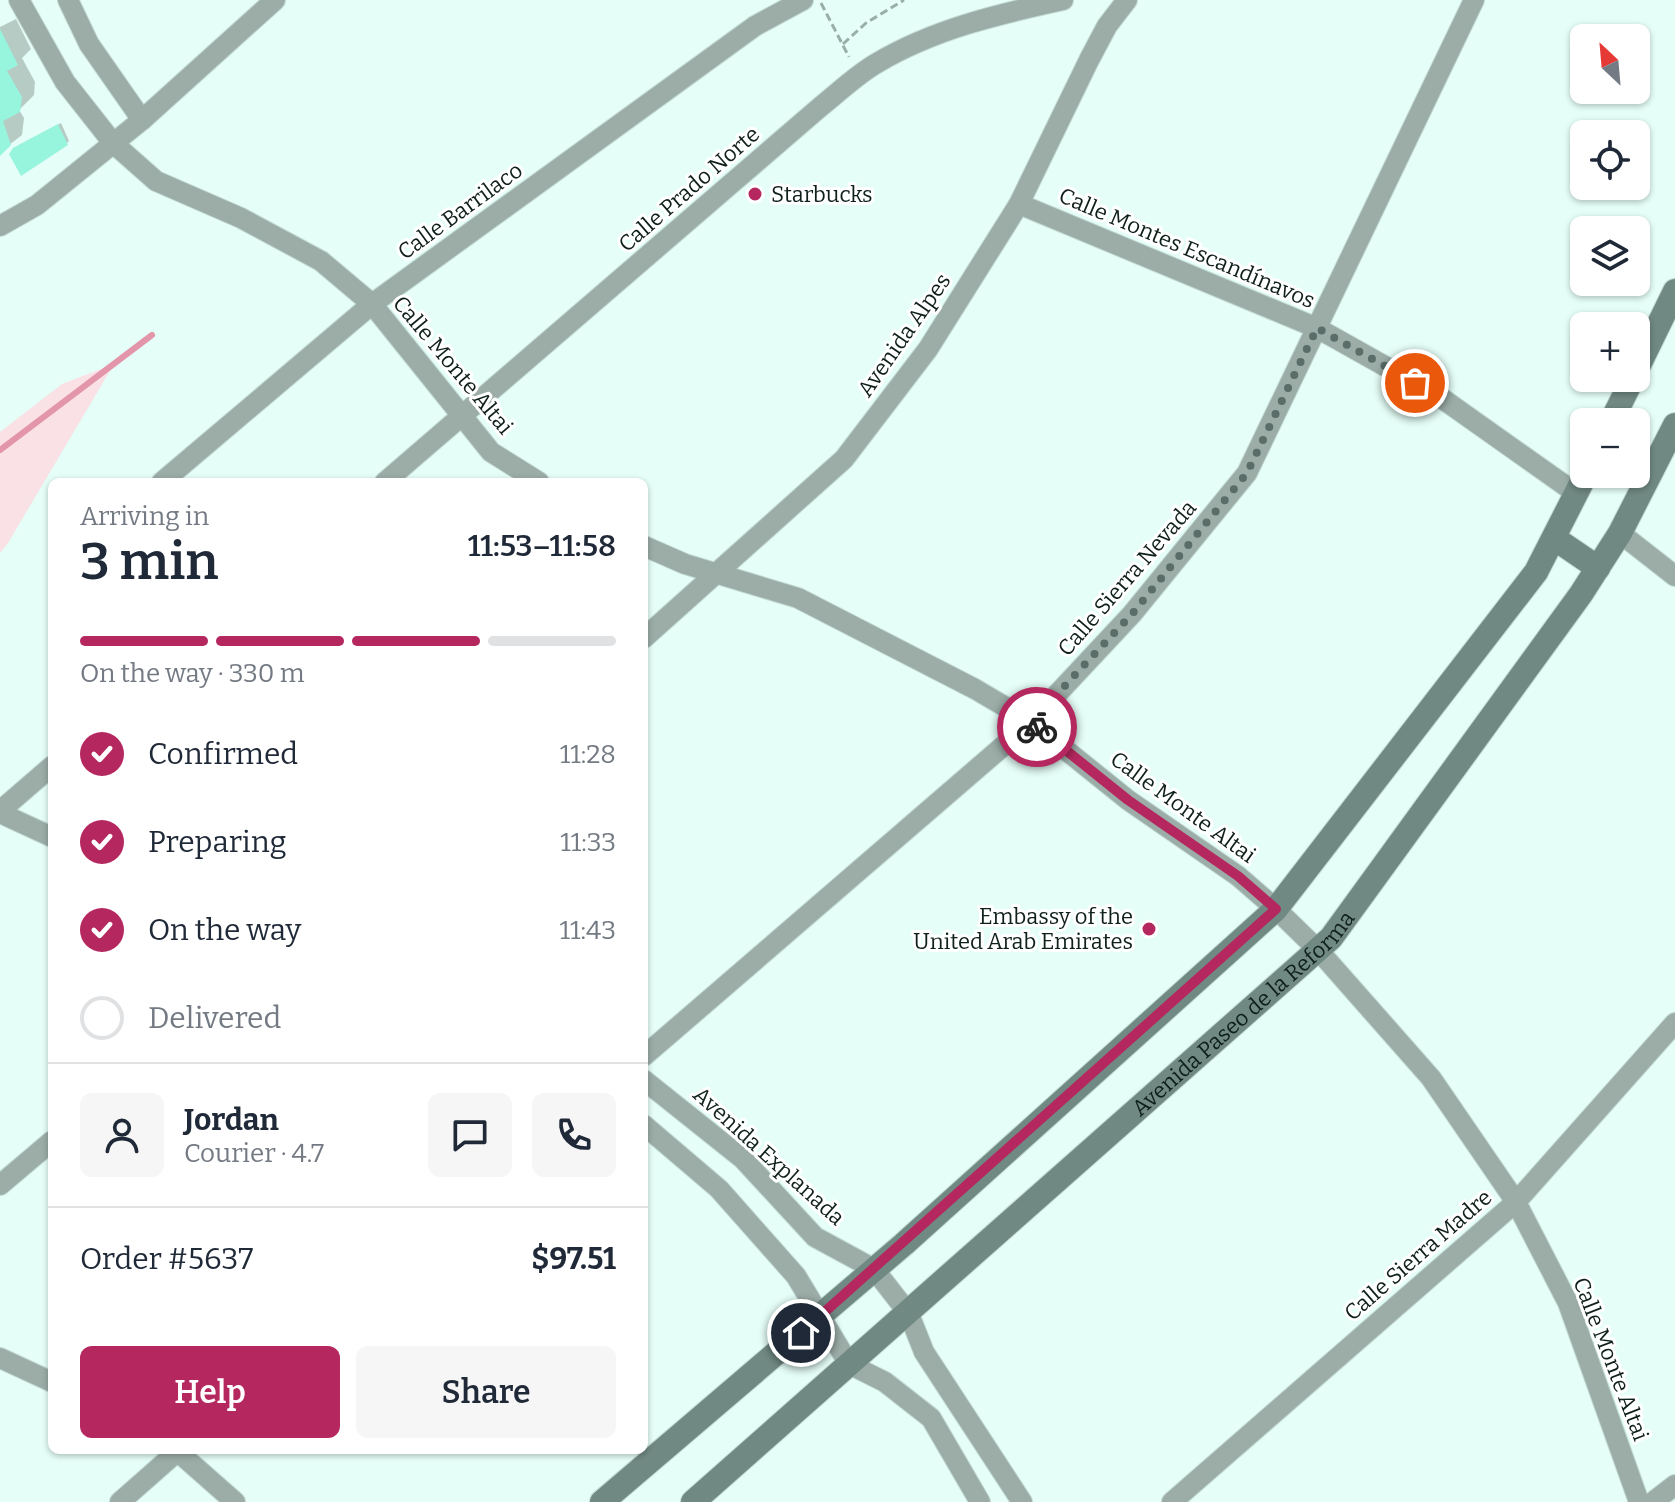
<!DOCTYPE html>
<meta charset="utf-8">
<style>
:root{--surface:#fff;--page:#f6f6f7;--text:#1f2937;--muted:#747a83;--line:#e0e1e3;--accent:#b5285f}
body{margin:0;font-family:Bitter,serif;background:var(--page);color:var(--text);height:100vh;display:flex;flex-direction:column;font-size:30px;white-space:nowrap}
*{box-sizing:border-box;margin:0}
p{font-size:26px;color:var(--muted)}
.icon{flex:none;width:44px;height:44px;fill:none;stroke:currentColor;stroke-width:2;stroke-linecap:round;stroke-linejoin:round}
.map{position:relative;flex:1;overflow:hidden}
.drawer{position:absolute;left:48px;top:478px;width:600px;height:976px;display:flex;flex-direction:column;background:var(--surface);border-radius:12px;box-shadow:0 2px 6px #0004}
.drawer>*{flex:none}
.needle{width:52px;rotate:334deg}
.controls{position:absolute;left:1570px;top:24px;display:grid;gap:16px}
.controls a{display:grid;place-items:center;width:80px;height:80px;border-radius:12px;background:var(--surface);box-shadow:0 2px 6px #0004;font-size:40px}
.pin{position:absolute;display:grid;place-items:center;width:68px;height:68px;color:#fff;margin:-34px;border:4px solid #fff;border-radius:50%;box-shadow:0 2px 8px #0007}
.courier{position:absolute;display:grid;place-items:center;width:80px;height:80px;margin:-40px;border:6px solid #b5285f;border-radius:50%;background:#fff;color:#222;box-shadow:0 2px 10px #0007}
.summary em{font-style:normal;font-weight:600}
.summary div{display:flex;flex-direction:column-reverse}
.summary{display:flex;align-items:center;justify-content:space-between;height:136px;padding:0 32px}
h1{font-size:52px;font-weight:600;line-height:60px}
.bar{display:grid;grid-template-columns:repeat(4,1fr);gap:12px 8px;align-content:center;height:96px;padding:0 32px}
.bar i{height:10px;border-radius:6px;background:var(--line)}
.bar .active{background:var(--accent)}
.bar p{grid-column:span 4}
.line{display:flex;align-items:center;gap:20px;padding:0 32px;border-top:2px solid var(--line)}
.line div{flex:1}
.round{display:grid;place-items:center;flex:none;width:84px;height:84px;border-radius:12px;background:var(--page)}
ol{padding:0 32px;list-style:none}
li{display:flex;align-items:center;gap:24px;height:88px}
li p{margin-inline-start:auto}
li .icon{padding:8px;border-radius:50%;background:var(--accent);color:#fff;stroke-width:4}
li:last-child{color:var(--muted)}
li i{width:44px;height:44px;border:4px solid var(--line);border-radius:50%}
.action{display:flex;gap:16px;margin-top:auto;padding:16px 32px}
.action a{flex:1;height:92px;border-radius:12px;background:var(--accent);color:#fff;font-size:32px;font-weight:600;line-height:92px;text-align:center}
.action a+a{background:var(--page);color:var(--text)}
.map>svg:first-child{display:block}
.green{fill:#f9e1e6}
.shadow{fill:#0003}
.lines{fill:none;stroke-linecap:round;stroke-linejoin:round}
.stream{stroke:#e396aa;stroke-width:6}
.building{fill:#97f5de}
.minor-casing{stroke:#c3dad4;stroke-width:22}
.secondary-casing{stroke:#c3dad4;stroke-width:26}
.path{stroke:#99aea9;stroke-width:3;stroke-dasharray:8 4;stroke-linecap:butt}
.minor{stroke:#9cada8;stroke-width:20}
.secondary{stroke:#708982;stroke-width:24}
.done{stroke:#5a6d68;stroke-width:8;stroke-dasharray:0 14.4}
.route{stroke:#b5285f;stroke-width:10}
.poi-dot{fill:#b5285f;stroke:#fff;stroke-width:3}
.labels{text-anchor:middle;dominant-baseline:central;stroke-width:6;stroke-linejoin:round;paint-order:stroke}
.street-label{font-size:22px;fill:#0f1f1b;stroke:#fff}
.poi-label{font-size:22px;fill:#0f1f1b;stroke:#fff;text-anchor:start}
</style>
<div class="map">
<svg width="1675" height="1502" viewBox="0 0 1675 1502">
<rect width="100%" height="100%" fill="#e5fef7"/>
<polygon class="green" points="114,364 8,543 0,553 0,432 62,384"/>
<g class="shadow">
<polygon points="16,19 31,49 22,58 35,82 34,95 19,110 24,118 22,135 0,152 0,27"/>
<polygon points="61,123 69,141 66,144 19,145"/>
</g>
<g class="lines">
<polyline class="stream" points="0,450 152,335"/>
</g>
<g class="building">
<polygon points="0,29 18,65 7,71 22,97 20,112 3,121 11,145 0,156"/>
<polygon points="58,124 68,145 21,176 9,154 13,148"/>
</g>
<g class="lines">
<g class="minor-casing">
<g id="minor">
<polyline points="19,0 65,82 113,143 156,181 241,218 321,261 372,304 491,452 539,482"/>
<polyline points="68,0 89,44 142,120"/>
<polyline points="1019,204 1317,328 1440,397 1577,494"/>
<polyline points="0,226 37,205 142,120 275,0"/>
<polyline points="162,482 372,304 755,26 803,0"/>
<path d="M385 482 819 108C838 93 856 75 877 63 934 29 999 14 1063 0"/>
<polyline points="1620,533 1675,576"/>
<polyline points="644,546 685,564 798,598 975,689 1031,722 1128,800 1238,876 1276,909 1319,951 1431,1078 1516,1202 1568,1303 1639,1502"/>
<polyline points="644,638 844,459 928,349 1019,204 1089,60 1107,26 1127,0"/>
<polyline points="0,811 52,766"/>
<polyline points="0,813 52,837"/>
<polyline points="644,1056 1031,722 1132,614 1247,473 1474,0"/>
<polyline points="644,1080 743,1159 815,1237 874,1269 909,1314 924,1352 1022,1502"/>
<polyline points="644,1125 719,1189 796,1276 849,1364 885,1382 931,1418 980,1502"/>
<polyline points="0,1185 52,1141"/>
<polyline points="0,1358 52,1382"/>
<polyline points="176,1450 235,1502"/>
<polyline points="120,1502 179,1450"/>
<polyline points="1172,1502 1516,1202 1675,1023"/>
<polyline points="1653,1502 1675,1485"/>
</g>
</g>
<g class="secondary-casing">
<g id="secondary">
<polyline points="1636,371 1675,291"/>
<polyline points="1611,422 1633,378"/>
<polyline points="1554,538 1598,568"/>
<polyline points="602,1502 904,1244 1276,909 1536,572 1586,474"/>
<path id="s1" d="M693 1502 1331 938 1581 594 1620 533 1675 425"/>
</g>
</g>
<g class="path">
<polyline points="821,3 849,57"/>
<polyline points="843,44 866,23 904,0"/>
</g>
<use href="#minor" class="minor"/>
<use href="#secondary" class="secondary"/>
</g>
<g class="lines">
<polyline class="done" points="1037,727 1031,722 1132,614 1247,473 1317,328 1415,383"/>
<polyline class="route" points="801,1333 1276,909 1238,876 1128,800 1037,727"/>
</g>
<g class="poi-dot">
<circle cx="755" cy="194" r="8"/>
<circle cx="1149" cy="929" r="8"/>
</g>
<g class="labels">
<g class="street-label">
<text transform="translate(689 189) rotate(-41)">Calle Prado Norte</text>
<text transform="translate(460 211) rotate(-36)">Calle Barrilaco</text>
<text transform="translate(1187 248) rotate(23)">Calle Montes Escandínavos</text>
<text transform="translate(904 335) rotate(-55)">Avenida Alpes</text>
<text transform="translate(453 365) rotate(50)">Calle Monte Altai</text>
<text transform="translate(1127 578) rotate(-49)">Calle Sierra Nevada</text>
<text transform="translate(1183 807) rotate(36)">Calle Monte Altai</text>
<text stroke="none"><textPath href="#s1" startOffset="736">Avenida Paseo de la Reforma</textPath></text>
<text transform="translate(769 1156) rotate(42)">Avenida Explanada</text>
<text transform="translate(1418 1255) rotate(-41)">Calle Sierra Madre</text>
<text transform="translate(1611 1359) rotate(69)">Calle Monte Altai</text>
</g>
<g class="poi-label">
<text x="771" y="194">Starbucks</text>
<text x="1133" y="916" text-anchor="end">Embassy of the<tspan x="1133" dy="25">United Arab Emirates</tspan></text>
</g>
</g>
</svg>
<div class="controls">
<a><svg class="needle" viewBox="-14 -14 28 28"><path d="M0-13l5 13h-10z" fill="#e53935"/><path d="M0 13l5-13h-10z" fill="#747a83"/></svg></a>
<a><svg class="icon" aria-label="locate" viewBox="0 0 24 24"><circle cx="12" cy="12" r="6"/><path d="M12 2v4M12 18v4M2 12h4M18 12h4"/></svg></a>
<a><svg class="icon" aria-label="layers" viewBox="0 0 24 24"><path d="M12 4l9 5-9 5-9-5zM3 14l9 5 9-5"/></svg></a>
<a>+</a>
<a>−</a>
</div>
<div class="pin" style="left:1415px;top:383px;background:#ea580c"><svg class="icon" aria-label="bag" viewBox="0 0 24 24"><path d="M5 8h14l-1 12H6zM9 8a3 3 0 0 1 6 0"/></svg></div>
<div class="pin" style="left:801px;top:1333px;background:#1f2937"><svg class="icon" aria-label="home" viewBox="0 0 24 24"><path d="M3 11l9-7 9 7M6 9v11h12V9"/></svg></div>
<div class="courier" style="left:1037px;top:727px"><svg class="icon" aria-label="bike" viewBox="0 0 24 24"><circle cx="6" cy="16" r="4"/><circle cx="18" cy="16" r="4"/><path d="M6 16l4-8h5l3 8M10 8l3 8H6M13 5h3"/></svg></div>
<section class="drawer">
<div class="summary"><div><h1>3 min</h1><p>Arriving in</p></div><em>11:53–11:58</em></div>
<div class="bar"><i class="active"></i><i class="active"></i><i class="active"></i><i></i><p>On the way · 330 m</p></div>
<ol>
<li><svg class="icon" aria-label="check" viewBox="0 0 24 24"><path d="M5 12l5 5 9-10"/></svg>Confirmed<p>11:28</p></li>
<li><svg class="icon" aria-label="check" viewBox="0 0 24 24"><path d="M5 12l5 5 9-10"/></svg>Preparing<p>11:33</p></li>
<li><svg class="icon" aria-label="check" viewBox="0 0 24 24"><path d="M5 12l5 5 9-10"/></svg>On the way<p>11:43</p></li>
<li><i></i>Delivered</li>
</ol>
<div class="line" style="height:144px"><a class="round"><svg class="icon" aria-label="person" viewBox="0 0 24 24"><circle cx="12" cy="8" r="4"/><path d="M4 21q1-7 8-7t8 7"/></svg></a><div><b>Jordan</b><p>Courier · 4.7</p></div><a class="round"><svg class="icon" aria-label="chat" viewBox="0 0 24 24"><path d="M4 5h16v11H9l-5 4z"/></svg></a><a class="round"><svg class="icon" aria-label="phone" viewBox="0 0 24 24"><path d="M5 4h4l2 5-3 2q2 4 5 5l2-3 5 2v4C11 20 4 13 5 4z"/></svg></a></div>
<div class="line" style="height:104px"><div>Order #5637</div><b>$97.51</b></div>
<div class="action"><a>Help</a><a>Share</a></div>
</section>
</div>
